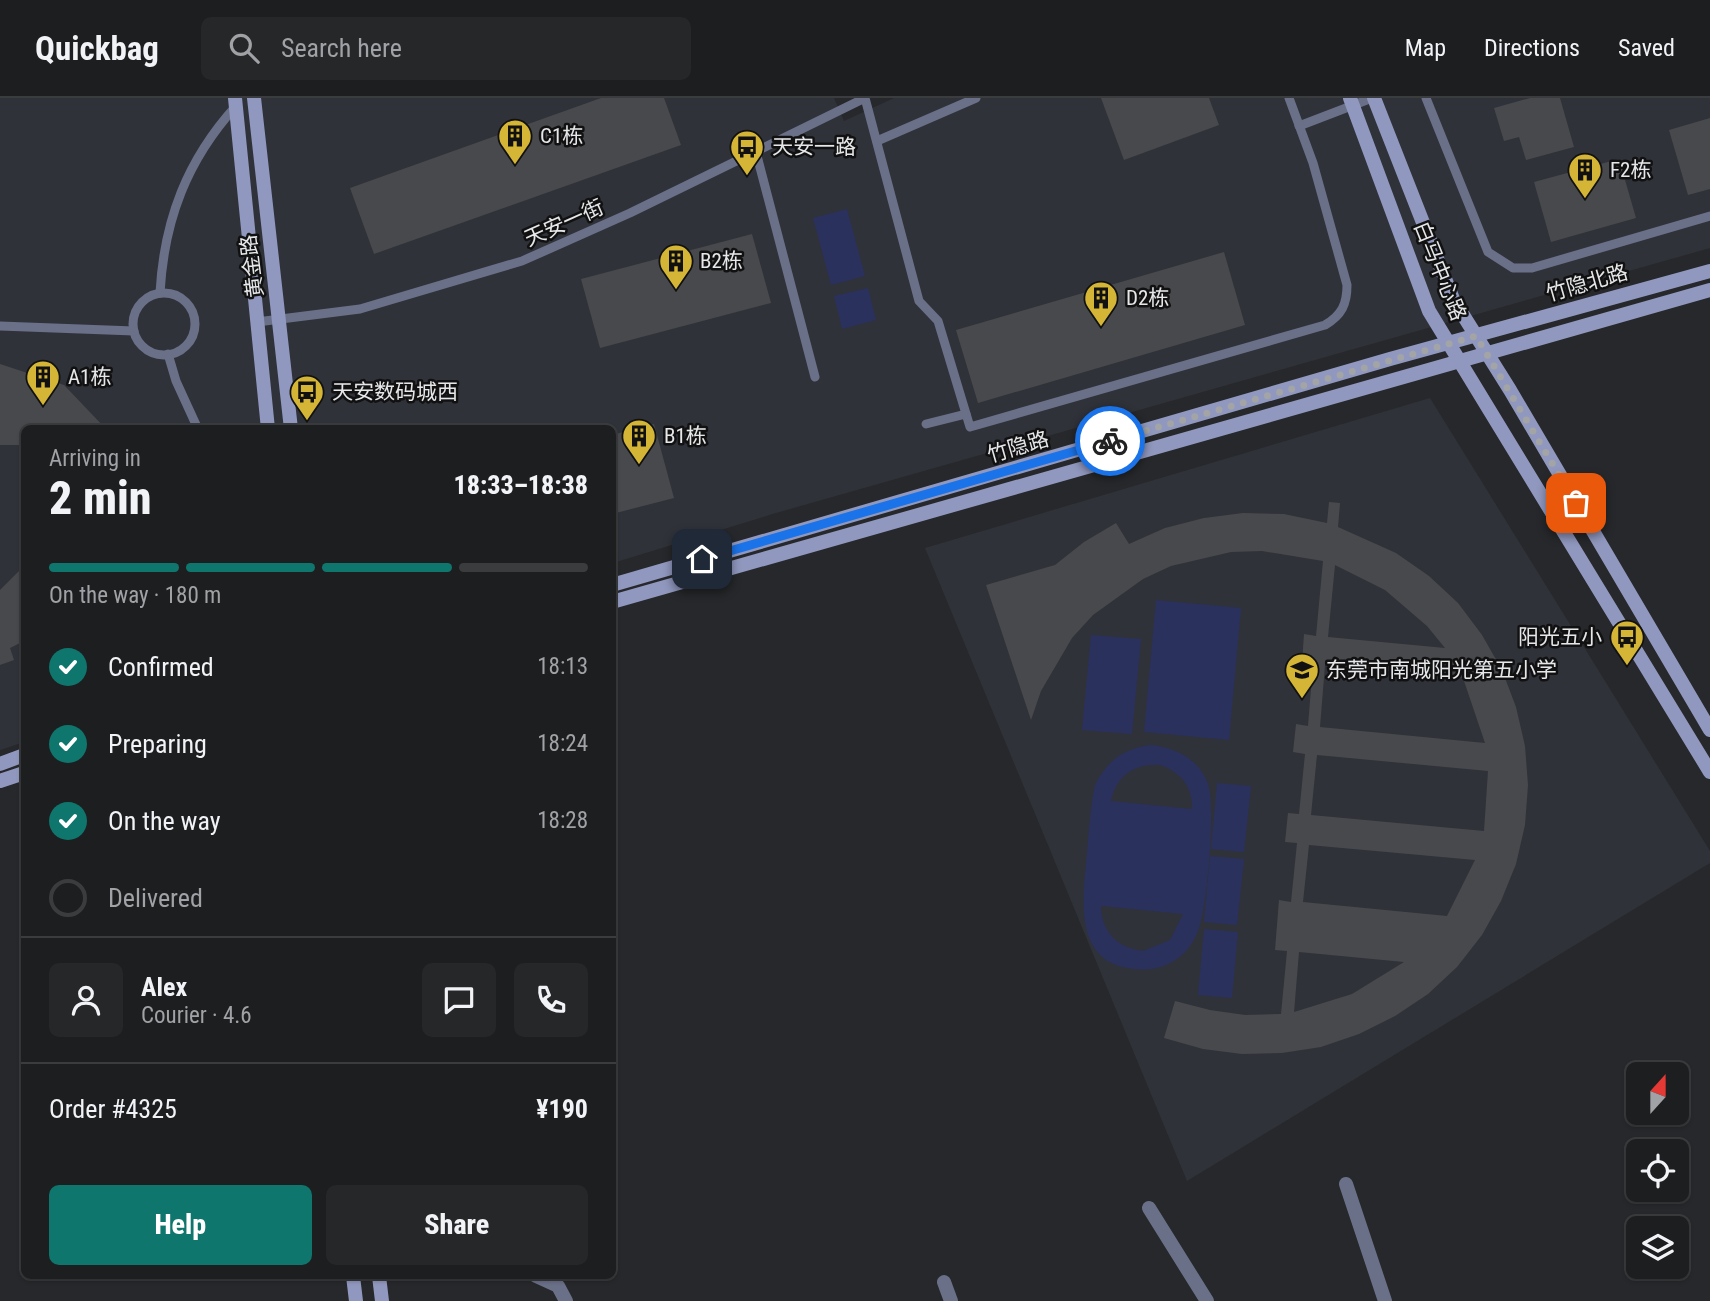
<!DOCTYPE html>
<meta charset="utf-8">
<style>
:root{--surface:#1d1e20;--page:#252729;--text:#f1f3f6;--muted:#a0a2a5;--line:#3b3c3e;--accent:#0f766e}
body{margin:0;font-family:"Roboto Condensed","Noto Sans SC",sans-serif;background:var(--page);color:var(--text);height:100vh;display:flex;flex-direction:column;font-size:26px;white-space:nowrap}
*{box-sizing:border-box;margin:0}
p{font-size:23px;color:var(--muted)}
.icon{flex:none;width:38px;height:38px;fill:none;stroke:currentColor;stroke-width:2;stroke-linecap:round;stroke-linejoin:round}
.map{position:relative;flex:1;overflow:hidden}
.sheet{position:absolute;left:21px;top:327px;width:595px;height:854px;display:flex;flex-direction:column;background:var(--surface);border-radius:10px;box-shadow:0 2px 5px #0004,0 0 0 2px var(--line)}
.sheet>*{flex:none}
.needle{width:46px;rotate:21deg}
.tools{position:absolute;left:1626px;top:964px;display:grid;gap:14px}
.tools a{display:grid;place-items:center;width:63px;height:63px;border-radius:10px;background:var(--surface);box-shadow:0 2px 5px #0004,0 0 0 2px var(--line);font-size:35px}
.pin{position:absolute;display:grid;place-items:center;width:60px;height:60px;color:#fff;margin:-30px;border-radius:14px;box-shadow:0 4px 10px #0006}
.courier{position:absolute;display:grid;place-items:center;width:70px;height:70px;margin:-35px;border:5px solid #1a73e8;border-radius:50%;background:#fff;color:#222;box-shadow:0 2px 9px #0007}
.head em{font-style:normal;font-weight:800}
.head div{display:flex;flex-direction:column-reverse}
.head{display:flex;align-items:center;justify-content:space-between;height:119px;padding:0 28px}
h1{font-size:46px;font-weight:800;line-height:52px}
.bar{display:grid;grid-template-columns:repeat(4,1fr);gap:10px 7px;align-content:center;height:84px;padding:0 28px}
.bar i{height:9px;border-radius:5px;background:var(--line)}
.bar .current{background:var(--accent)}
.bar p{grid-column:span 4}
.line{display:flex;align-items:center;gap:18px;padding:0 28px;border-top:2px solid var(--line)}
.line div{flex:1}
.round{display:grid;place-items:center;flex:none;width:74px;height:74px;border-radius:10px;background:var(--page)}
ol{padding:0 28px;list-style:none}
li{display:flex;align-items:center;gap:21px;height:77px}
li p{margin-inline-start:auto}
li .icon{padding:7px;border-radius:50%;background:var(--accent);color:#fff;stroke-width:4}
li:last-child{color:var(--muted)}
li i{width:38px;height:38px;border:4px solid var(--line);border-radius:50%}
.action{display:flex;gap:14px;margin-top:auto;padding:14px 28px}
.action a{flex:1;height:80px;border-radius:10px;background:var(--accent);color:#fff;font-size:28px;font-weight:800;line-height:80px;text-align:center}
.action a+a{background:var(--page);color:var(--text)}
header{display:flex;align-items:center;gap:42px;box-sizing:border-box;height:98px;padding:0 35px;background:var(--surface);border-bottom:2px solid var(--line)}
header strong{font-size:33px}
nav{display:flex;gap:38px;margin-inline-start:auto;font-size:24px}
.search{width:490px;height:63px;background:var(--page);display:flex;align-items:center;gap:18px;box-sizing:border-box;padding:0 24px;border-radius:10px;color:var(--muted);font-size:26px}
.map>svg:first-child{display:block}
.built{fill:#30323a}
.green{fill:#2a315d;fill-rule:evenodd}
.building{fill:#48494c;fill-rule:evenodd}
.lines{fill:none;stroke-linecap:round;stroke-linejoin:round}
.lane{stroke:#6a7088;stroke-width:9}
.street{stroke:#6a7088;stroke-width:14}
.secondary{stroke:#9098bf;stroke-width:14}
.done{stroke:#a3a4a6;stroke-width:7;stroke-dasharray:0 12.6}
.route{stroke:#1a73e8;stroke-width:9}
.labels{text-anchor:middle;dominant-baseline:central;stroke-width:5;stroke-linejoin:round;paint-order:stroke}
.poi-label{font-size:21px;fill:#e6e7e9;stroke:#111112;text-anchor:start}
.street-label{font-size:21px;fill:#e6e7e9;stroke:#111112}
</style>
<header>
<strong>Quickbag</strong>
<div class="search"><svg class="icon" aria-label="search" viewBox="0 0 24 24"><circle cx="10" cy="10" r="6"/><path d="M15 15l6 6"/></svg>Search here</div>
<nav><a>Map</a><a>Directions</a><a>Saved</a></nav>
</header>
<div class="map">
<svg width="1710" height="1203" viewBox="0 0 1710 1203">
<rect width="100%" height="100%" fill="#27282b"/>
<g class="built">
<polygon points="0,0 834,0 844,23 894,0 1710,0 1710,150 776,415 613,465 612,331 24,331 24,644 0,652"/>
<polygon points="1430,300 1710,753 1710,765 1187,1083 925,450"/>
</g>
<g class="green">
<polygon points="847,111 865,178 831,187 813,120"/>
<polygon points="868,190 876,222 842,231 834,198"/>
<polygon points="1156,502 1241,510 1229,642 1144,634"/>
<polygon points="1091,537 1141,541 1132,636 1082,632"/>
<path d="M1150 647C1175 649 1199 661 1208 686 1216 707 1207 812 1198 833 1195 841 1190 849 1184 855 1171 868 1153 873 1135 871 1072 866 1083 800 1087 756 1089 733 1090 710 1095 687 1107 663 1123 651 1150 647ZM1160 667C1181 674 1193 689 1192 711L1111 703C1116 678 1135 665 1160 667ZM1101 809 1102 808 1183 816 1170 842 1143 853C1118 850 1102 835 1101 809Z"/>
<polygon points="1217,685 1251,688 1244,754 1211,751"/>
<polygon points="1210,758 1244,761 1237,827 1204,824"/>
<polygon points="1204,831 1238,834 1232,900 1198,897"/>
</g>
<g class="building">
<polygon points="601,0 664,0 681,47 374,156 350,90"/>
<polygon points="1101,0 1209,0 1219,27 1124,62"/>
<polygon points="1530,0 1560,0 1574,49 1526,62 1519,39 1504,43 1494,10"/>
<polygon points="1710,20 1710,91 1688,97 1669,32"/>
<polygon points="1619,61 1636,120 1551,144 1534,84"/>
<polygon points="752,136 771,205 600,250 581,181"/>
<polygon points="1224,154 1245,227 978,305 956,232"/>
<polygon points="0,266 64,287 106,331 24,331 24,347 0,347"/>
<polygon points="654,326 674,400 612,416 612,337"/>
<path d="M1329 404 1340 405 1338 429 1396 455 1429 478 1458 505 1482 537 1502 572 1516 609 1525 648 1528 687 1525 727 1516 766 1501 803 1482 837 1457 869 1428 896 1395 918 1359 936 1321 949 1282 955 1242 956 1203 951 1164 940 1175 903 1210 912 1245 917 1281 916 1287 853 1275 852 1279 802 1291 804 1297 745 1285 744 1288 715 1299 716 1305 656 1293 654 1296 626 1308 628 1313 566 1302 565 1304 536 1316 538 1323 463 1262 453 1231 454 1171 468 1143 481 1093 517 1072 540 1041 593 1031 622 986 487 1055 467 1084 444 1116 425 1129 446 1165 430 1204 420 1243 415 1284 416 1327 425ZM1335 467 1385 492 1427 528 1445 550 1328 539ZM1325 567 1463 580 1485 645 1320 629ZM1317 657 1488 673 1484 733 1311 717ZM1309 747 1475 762 1447 818 1303 804ZM1299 854 1404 864 1352 896 1294 914Z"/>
<polygon points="24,468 24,543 10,550 14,562 0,567 0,492"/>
</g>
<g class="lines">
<g class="lane">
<polyline points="1426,0 1488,154 1513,170 1532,170 1710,118"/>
<polyline points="1299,28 1372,0"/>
<polyline points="877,43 976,0"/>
<polyline points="756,54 815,279"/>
<path d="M160 195C164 122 187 62 236 8"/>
<circle cx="164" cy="226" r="31"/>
<path d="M257 224 360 211 522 163 630 115 865 0 919 203 938 223 970 329 1325 227C1342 217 1347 206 1347 187L1313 65 1289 0"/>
<polyline points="0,228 134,233"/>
<polyline points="168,256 176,283 198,331"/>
<polyline points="926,326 966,316"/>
</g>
<g class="street">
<polyline points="1346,1086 1385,1203"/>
<polyline points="1149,1110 1207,1203"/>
<polyline points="536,1178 558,1188 566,1203"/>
<polyline points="944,1184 951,1203"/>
</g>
<g class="secondary">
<polyline points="235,0 268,331"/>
<polyline points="254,0 291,331"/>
<polyline points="1350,0 1429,213 1710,674"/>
<polyline points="1374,0 1453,201 1510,292 1710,632"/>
<polyline points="612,487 1390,261 1710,173"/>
<polyline points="612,504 1710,192"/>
<polyline points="0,666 24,657"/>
<polyline points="0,683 24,675"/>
<polyline points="353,1178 356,1203"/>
<polyline points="379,1178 382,1203"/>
</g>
</g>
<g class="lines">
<polyline class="done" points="1110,343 1476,238 1576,405"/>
<polyline class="route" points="702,461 1110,343"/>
</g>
<defs>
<g id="building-pin" transform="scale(1.75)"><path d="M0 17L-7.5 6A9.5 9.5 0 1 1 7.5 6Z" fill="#d5b535" stroke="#111112"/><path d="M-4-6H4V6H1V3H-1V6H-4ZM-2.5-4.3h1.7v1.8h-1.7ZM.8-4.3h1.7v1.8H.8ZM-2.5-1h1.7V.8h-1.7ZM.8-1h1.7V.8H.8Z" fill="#111"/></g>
<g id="bus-pin" transform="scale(1.75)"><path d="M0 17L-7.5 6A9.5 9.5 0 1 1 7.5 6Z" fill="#d5b535" stroke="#111112"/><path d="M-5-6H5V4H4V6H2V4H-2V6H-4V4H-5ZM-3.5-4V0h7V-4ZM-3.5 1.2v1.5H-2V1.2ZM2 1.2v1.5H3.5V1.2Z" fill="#111"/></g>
<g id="school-pin" transform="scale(1.75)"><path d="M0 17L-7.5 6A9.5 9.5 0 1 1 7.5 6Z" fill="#d5b535" stroke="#111112"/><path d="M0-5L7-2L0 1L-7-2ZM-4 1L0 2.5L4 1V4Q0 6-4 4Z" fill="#111"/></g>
</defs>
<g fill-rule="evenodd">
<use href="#building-pin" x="515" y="38"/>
<use href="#bus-pin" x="747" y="49"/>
<use href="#building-pin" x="1585" y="72"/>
<use href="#building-pin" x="676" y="163"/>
<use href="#building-pin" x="1101" y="200"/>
<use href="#building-pin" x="43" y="279"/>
<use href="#bus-pin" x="307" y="294"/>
<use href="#building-pin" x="639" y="338"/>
<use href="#bus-pin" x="1627" y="539"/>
<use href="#school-pin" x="1302" y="572"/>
</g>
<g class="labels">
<g class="poi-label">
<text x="540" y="38">C1栋</text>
<text x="772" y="49">天安一路</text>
<text x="1610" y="72">F2栋</text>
<text x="700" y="163">B2栋</text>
<text x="1126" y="200">D2栋</text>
<text x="68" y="279">A1栋</text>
<text x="332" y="294">天安数码城西</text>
<text x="664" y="338">B1栋</text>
<text x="1602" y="539" text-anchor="end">阳光五小</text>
<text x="1326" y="572">东莞市南城阳光第五小学</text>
</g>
<g class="street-label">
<text transform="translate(564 125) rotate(-24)">天安一街</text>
<text transform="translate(252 168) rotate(-97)">黄金路</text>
<text transform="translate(1440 173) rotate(68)">白马中心路</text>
<text transform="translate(1587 185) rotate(-16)">竹隐北路</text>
<text transform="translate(1018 349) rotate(-16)">竹隐路</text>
</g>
</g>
</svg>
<div class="tools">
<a><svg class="needle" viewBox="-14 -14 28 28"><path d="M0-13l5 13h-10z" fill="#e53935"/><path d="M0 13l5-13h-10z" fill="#a0a2a5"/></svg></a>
<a><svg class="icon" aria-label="locate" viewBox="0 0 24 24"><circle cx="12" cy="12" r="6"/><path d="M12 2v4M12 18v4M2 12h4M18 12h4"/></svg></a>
<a><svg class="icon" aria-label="layers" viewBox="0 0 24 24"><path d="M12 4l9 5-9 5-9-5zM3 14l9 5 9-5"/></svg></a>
</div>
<div class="pin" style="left:1576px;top:405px;background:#ea580c"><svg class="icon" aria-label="bag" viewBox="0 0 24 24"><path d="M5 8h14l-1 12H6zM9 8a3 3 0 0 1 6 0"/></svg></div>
<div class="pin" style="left:702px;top:461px;background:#1f2937"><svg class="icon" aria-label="home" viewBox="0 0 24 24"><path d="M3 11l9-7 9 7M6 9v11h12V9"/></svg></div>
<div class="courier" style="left:1110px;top:343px"><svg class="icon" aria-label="bike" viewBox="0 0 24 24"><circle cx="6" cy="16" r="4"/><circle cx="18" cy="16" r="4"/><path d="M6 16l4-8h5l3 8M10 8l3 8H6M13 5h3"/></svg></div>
<section class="sheet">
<div class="head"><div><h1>2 min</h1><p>Arriving in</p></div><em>18:33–18:38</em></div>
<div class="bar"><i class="current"></i><i class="current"></i><i class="current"></i><i></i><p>On the way · 180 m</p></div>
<ol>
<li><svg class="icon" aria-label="check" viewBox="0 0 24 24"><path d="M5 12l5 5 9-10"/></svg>Confirmed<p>18:13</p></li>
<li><svg class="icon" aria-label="check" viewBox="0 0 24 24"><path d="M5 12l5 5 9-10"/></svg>Preparing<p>18:24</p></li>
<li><svg class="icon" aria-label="check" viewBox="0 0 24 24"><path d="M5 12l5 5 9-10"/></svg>On the way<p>18:28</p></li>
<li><i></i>Delivered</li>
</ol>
<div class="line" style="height:126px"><a class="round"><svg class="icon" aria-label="person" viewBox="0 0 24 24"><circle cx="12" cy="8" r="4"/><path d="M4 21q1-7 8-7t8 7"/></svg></a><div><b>Alex</b><p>Courier · 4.6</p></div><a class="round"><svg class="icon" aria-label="chat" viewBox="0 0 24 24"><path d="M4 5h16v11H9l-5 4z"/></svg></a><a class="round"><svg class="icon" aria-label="phone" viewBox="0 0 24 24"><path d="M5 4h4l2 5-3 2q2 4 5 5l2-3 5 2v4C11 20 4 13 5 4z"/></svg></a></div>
<div class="line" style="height:91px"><div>Order #4325</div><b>¥190</b></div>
<div class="action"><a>Help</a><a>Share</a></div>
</section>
</div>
